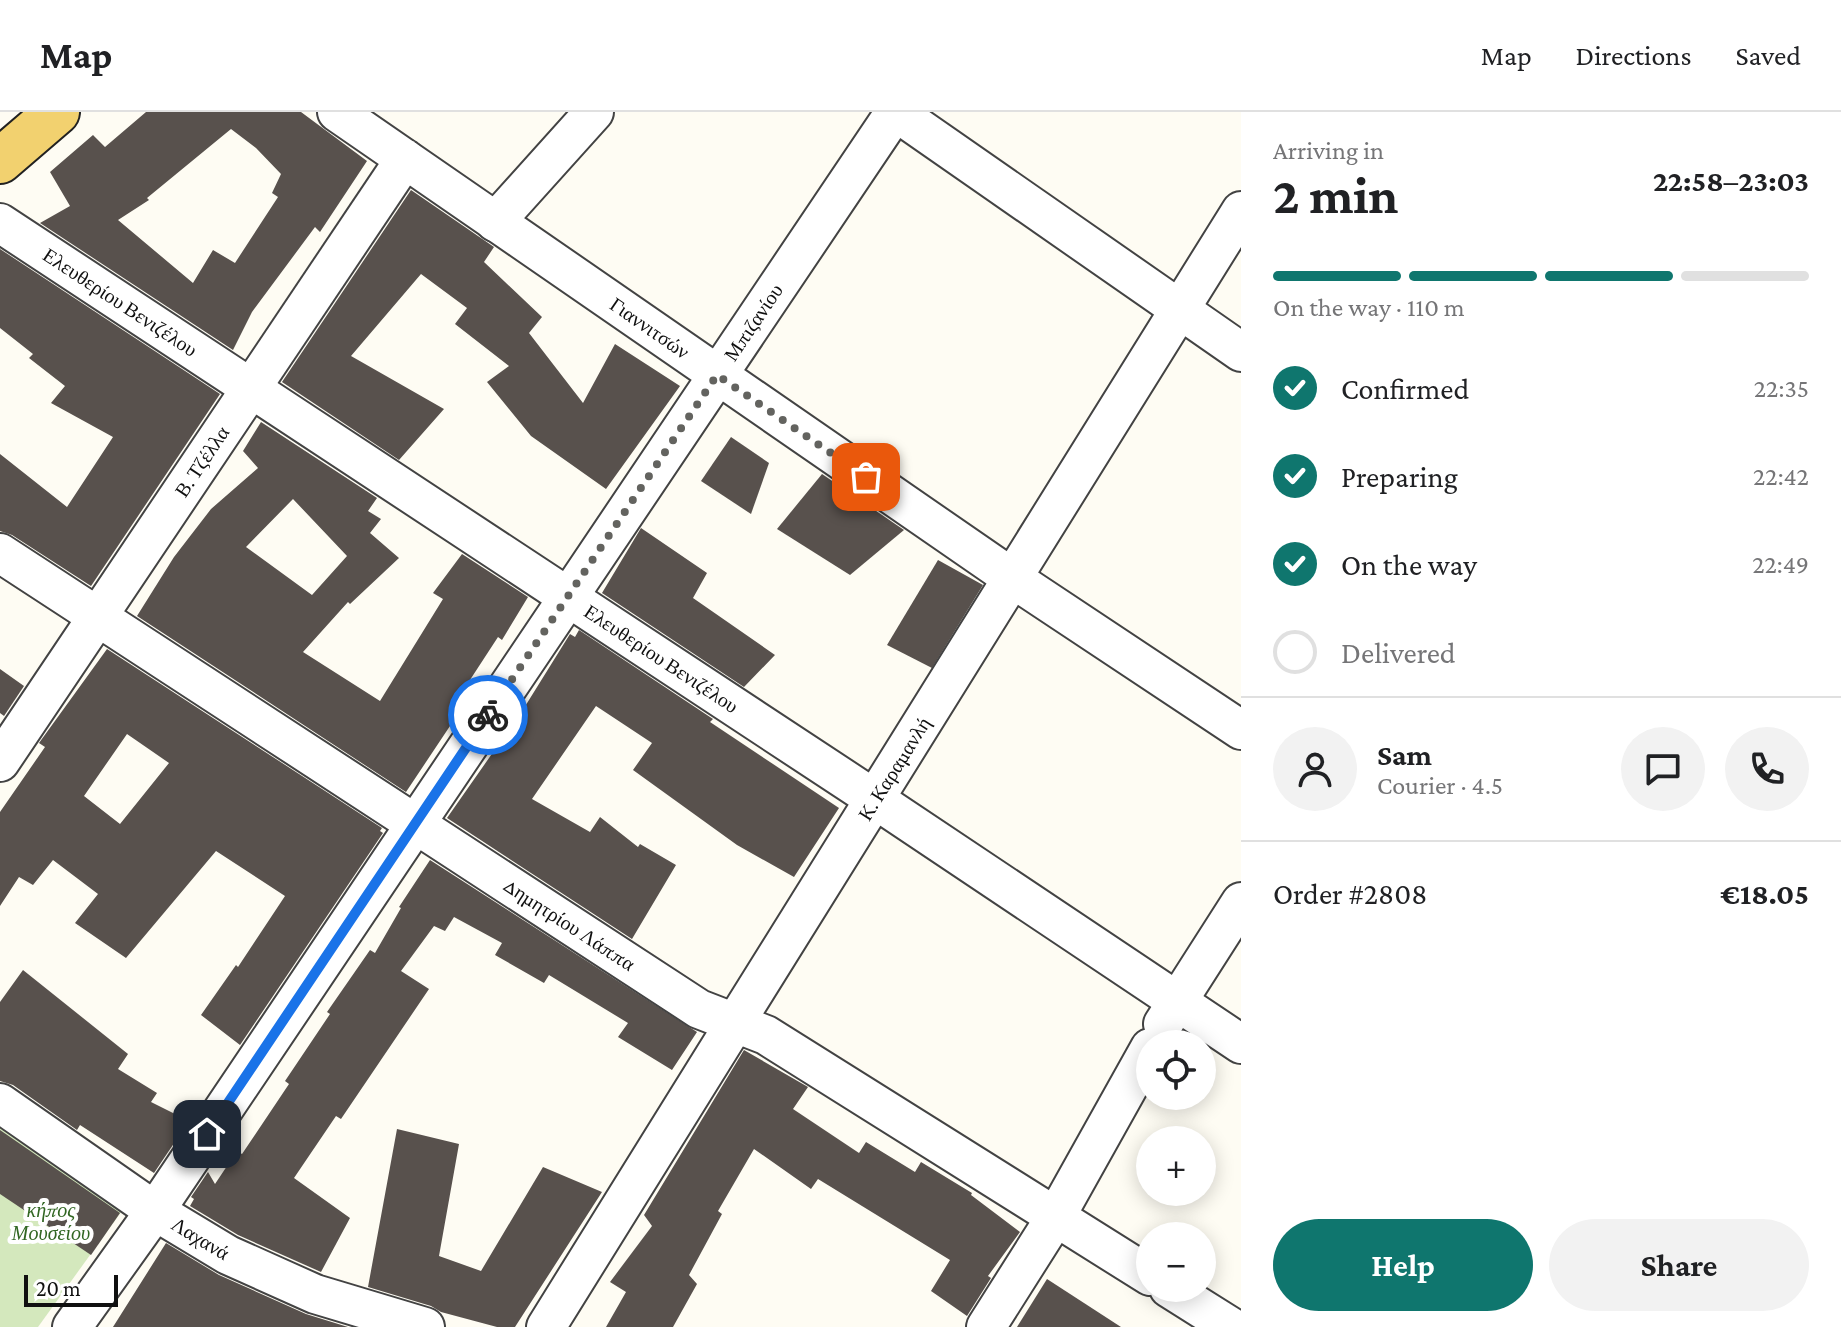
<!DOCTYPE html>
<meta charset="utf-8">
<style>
:root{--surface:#fff;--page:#f2f2f2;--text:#202124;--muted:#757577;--line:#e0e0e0;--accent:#0f766e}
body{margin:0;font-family:"Crimson Pro",serif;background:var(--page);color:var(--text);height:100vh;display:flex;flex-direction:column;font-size:30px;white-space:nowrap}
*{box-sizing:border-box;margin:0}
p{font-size:26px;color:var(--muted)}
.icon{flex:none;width:44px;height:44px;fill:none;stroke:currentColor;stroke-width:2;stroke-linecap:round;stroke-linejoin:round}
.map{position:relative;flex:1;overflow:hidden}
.drawer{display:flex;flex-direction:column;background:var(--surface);width:600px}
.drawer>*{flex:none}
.tools{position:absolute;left:1136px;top:918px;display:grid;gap:16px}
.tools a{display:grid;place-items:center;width:80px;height:80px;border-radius:50%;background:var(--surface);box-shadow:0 4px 20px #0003;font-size:40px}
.scale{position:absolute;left:24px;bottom:20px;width:94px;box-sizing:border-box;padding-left:8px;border:4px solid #101010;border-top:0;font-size:22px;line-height:28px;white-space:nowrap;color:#101010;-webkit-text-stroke:6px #fff;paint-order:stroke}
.pin{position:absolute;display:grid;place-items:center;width:68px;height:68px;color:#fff;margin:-34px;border-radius:16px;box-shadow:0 4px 12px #0006}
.courier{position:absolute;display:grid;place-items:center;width:80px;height:80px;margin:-40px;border:6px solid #1a73e8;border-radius:50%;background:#fff;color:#222;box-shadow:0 2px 10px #0007}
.head em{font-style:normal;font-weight:700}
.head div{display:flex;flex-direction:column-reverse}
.head{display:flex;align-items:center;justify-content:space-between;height:136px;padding:0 32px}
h1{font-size:52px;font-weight:700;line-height:60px}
.bar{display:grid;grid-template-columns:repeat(4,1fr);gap:12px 8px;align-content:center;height:96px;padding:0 32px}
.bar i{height:10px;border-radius:6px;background:var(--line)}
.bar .active{background:var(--accent)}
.bar p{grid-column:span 4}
.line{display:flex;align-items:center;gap:20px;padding:0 32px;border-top:2px solid var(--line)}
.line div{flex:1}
.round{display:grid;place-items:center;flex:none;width:84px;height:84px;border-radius:42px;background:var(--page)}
ol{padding:0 32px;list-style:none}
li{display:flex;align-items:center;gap:24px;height:88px}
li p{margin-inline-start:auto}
li .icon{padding:8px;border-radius:50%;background:var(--accent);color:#fff;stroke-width:4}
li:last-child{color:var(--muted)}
li i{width:44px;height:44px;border:4px solid var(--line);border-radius:50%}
.action{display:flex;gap:16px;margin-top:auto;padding:16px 32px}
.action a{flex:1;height:92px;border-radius:48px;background:var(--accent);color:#fff;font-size:32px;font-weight:700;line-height:92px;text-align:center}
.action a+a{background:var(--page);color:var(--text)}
header{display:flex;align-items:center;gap:48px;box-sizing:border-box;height:112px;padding:0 40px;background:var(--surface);border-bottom:2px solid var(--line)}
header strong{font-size:38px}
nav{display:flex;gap:44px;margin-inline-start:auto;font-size:28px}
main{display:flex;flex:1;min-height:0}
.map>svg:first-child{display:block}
.green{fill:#d4e8bd}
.building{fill:#58514d;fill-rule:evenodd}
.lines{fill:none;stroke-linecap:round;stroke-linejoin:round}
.minor-casing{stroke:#434343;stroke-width:42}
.major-casing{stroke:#212121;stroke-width:48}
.minor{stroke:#fff;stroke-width:38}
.major{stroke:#f2d16f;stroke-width:44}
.done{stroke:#63635f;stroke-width:8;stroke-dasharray:0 14.4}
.route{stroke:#1a73e8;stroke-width:10}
.labels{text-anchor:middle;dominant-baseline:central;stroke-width:8;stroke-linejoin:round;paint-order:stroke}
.street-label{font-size:20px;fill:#101010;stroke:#fff}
.park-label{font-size:20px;font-style:italic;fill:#316622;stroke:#fff}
</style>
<header>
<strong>Map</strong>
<nav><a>Map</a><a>Directions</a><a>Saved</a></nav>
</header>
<main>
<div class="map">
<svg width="1241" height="1215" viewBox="0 0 1241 1215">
<rect width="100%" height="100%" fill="#fefcf3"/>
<polygon class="green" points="0,1014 124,1096 38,1215 0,1215"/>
<g class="building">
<path d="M146 0H301L367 49 320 120 315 115 252 200 233 238 40 111 70 94 50 60 93 23 105 35ZM231 17 256 36 281 62 272 81 278 85 235 151 213 138 193 171 118 108 149 88 147 86Z"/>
<polygon points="411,78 494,135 484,150 542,205 529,221 583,291 615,232 680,274 606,377 531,324 487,270 509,254 455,212 467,196 421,162 351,244 444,297 399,348 282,270"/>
<polygon points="0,137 220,282 91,474 12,423 0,419 0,342 67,395 113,325 51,291 65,274 29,246 33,242 0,216"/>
<path d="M261 310 377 386 368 399 381 407 370 421 399 446 350 492 348 490 303 540 380 589 443 487 433 481 462 442 528 485 502 528 498 525 453 594 460 599 406 680 137 504 174 445 211 397 258 356 243 339ZM293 387 347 444 312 483 246 435Z"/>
<polygon points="731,325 769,351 751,402 701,369"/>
<polygon points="822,362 904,418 850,463 777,417"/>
<polygon points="641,416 707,461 693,486 775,543 744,575 602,481"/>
<polygon points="938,448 983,473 932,556 887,533"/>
<polygon points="579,518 713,607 710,610 839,696 794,765 737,733 633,658 652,631 596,594 532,687 590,720 600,705 638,735 640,732 676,753 632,827 447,706 524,596 570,522 575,525"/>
<path d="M107 537 382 716 380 719 383 721 240 933 201 903 236 853 238 855 285 784 216 739 126 846 75 811 98 782 53 748 33 773 19 765 0 794V700L45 635 39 631ZM127 622 169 651 120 712 84 684Z"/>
<polygon points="0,557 24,574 4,604 0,601"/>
<polygon points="430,748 697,920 672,958 618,925 628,911 549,863 544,871 495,843 502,831 454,805 445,819 434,814 401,859 429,877 341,1007 336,1004 294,1066 350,1106 321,1160 238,1123 190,1094 194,1087 191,1085 208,1060 215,1072 237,1039 242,1042 289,972 285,969 330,902 327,900 370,838 375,841 401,796 399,795"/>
<polygon points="23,858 128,942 118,957 157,981 151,990 189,1009 154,1061 80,1013 77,1018 13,973 0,969 0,890"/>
<polygon points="744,938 808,975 793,997 859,1041 866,1030 915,1060 921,1050 972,1081 971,1083 1020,1120 988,1164 991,1166 967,1204 931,1179 950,1148 818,1067 811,1077 754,1037 718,1099 722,1102 689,1163 697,1172 673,1215 606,1215 626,1180 610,1170 652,1114 644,1103"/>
<polygon points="397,1017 459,1032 439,1144 481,1159 543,1055 602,1080 515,1215 497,1215 441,1200 431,1194 368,1175"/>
<polygon points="0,1018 120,1101 91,1143 0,1082"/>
<polygon points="166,1131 219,1163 306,1202 348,1215 113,1215"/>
<polygon points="1047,1167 1121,1215 1017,1215"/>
</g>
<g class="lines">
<g class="minor-casing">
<g id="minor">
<path id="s1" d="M337 0 1015 468 1241 618"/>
<polyline points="896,0 1241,240"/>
<polyline points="495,110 594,0"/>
<path id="s2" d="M0 111 876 688 1241 932"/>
<path id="s3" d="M0 441 699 897 766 923 1150 1164"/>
<path id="s4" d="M0 650 405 47"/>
<polyline points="1163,912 1241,790"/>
<path id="s5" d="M0 991 155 1099 228 1143 315 1182 425 1215"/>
<polyline points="1169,1176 1231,1215"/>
<path id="s6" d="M72 1215 155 1099 895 0"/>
<path id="s7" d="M546 1215C776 842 1012 473 1241 99"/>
<polyline points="986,1215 1055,1106 1150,936"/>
</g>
</g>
<g class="major-casing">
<polyline id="major" points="0,49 57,0"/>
</g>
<use href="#minor" class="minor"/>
<use href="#major" class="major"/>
</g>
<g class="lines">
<polyline class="done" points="488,603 717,263 866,365"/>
<polyline class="route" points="207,1022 488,603"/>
</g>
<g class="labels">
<g class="street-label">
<text stroke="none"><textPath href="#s2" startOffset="144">Ελευθερίου Βενιζέλου</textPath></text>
<text stroke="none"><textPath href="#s6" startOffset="1214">Μπιζανίου</textPath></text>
<text stroke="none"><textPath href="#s1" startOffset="380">Γιαννιτσών</textPath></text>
<text stroke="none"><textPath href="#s4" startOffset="362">Β. Τζέλλα</textPath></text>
<text stroke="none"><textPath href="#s2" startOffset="792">Ελευθερίου Βενιζέλου</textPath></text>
<text stroke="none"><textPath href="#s7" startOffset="658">Κ. Καραμανλή</textPath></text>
<text stroke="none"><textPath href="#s3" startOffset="680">Δημητρίου Λάππα</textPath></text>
<text stroke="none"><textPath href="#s5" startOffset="242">Λαχανά</textPath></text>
</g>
<g class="park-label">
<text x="51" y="1098">κήπος<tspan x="51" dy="23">Μουσείου</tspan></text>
</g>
</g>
</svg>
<div class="tools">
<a><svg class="icon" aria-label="locate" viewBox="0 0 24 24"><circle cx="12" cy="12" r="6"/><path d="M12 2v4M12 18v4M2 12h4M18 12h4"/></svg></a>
<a>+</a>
<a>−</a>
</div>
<div class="scale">20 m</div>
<div class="pin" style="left:866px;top:365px;background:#ea580c"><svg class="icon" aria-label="bag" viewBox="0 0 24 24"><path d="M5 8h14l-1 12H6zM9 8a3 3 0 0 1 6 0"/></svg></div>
<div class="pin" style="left:207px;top:1022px;background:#1f2937"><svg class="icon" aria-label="home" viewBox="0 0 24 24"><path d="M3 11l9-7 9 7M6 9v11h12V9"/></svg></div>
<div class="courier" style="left:488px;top:603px"><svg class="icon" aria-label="bike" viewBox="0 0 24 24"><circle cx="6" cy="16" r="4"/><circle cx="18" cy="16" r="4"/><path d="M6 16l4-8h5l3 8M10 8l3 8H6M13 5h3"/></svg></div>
</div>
<section class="drawer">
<div class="head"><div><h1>2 min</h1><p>Arriving in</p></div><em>22:58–23:03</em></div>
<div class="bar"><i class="active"></i><i class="active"></i><i class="active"></i><i></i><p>On the way · 110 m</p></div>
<ol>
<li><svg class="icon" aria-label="check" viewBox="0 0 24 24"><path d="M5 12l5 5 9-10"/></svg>Confirmed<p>22:35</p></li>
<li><svg class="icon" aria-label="check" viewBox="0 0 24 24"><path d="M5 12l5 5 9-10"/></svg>Preparing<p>22:42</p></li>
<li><svg class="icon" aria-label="check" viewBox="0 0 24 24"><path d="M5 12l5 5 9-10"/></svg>On the way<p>22:49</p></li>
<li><i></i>Delivered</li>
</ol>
<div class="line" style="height:144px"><a class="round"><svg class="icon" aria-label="person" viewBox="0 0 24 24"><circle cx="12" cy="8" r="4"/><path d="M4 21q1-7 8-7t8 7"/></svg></a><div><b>Sam</b><p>Courier · 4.5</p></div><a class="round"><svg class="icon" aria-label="chat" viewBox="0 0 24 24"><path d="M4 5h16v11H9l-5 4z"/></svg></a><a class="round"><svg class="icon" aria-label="phone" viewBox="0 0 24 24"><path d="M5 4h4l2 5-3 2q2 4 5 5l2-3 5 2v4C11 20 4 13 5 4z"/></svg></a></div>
<div class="line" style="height:104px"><div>Order #2808</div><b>€18.05</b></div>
<div class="action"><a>Help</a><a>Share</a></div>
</section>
</main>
